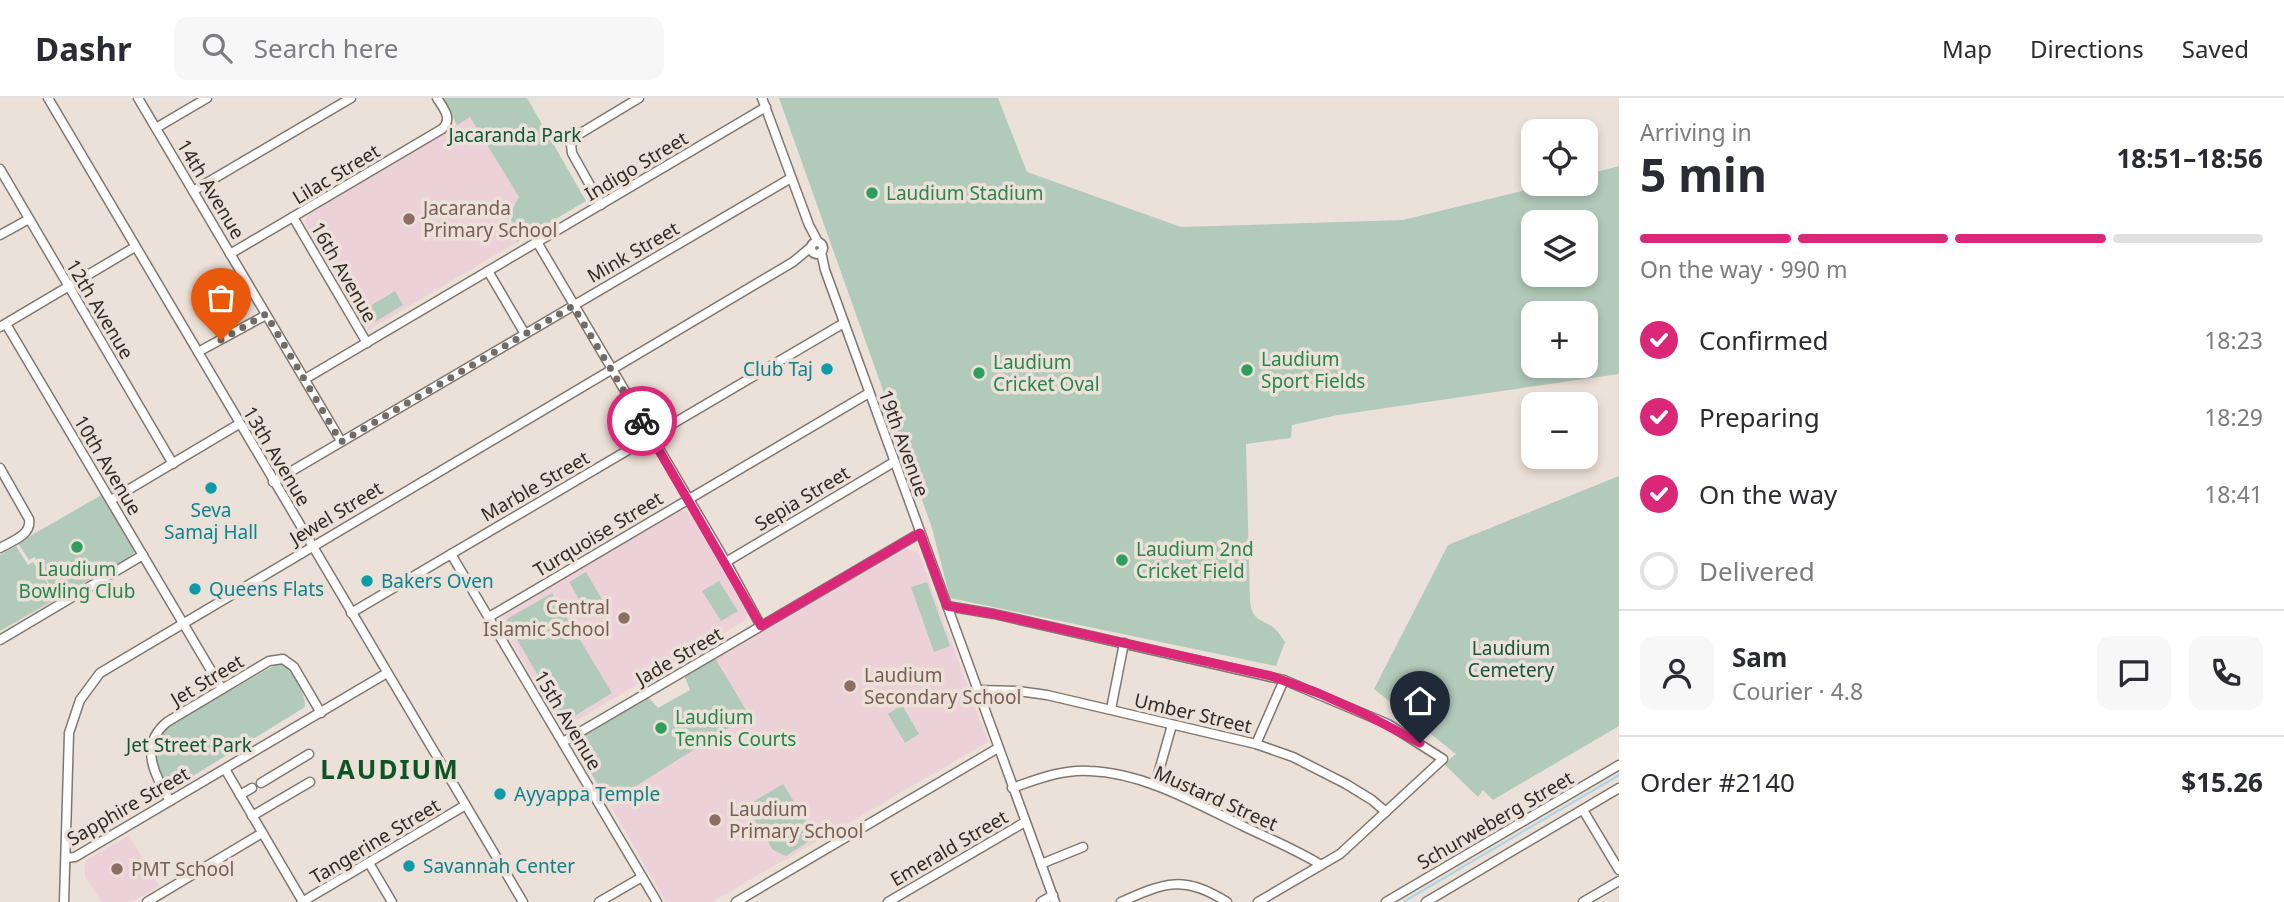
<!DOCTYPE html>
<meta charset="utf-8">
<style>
:root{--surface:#fff;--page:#f7f7f7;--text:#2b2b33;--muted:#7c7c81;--line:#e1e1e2;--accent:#db2777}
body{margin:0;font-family:"Noto Sans",sans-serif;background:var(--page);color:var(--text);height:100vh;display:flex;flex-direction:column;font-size:26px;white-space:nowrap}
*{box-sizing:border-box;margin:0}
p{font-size:23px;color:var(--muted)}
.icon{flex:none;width:38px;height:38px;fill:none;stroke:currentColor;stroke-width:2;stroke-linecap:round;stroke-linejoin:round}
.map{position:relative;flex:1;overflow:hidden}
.panel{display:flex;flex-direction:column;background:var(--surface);width:665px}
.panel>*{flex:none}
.tools{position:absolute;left:1521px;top:21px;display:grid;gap:14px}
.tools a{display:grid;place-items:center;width:77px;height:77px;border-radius:14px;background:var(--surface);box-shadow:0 4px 10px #0003;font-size:35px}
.pin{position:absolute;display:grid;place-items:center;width:60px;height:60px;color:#fff;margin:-72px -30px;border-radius:50% 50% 50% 0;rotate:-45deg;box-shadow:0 0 7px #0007}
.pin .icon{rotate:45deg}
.courier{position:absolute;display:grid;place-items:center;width:70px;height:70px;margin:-35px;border:5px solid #db2777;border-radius:50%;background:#fff;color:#222;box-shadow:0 2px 9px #0007}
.head em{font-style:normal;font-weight:700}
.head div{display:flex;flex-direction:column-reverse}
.head{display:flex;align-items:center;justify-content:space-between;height:119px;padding:0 21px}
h1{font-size:46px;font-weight:700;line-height:52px}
.bar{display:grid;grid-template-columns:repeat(4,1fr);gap:10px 7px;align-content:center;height:84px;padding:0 21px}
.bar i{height:9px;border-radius:5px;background:var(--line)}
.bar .current{background:var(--accent)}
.bar p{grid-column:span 4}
.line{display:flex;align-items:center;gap:18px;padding:0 21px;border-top:2px solid var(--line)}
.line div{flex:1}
.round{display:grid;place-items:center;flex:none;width:74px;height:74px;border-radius:14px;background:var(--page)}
ol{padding:0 21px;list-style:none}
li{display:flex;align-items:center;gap:21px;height:77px}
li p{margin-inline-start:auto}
li .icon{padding:7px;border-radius:50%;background:var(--accent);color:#fff;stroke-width:4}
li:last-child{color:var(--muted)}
li i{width:38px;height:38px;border:4px solid var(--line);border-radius:50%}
header{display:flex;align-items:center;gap:42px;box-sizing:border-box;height:98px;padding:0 35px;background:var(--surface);border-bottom:2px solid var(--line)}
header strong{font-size:33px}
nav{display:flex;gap:38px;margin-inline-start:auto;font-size:24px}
.search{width:490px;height:63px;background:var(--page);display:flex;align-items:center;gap:18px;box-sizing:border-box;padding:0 24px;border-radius:14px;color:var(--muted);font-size:26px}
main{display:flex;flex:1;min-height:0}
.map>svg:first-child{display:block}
.education{fill:#ecd2d8}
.green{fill:#b2caba;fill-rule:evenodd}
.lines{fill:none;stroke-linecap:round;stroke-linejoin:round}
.stream{stroke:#a5d4e9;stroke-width:2}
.minor-casing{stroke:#80776f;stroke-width:11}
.minor{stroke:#fff;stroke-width:8}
.done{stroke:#726b66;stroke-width:7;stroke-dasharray:0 12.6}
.route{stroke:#db2777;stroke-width:9}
.leisure-dot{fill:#2e9e5b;stroke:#ece1d8;stroke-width:2.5}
.education-dot{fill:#8d6e63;stroke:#ece1d8;stroke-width:2.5}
.culture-dot{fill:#0f9aa8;stroke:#ece1d8;stroke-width:2.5}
.labels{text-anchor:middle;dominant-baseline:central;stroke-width:7;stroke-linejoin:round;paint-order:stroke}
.park-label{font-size:19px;fill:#125634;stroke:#ece1d8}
.street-label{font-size:19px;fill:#302c28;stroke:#ece1d8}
.leisure-label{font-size:19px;fill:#27864d;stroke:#ece1d8;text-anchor:start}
.education-label{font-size:19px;fill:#785e54;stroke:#ece1d8;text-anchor:start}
.culture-label{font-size:19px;fill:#0d838f;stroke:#ece1d8;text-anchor:start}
.district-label{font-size:26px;font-weight:bold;letter-spacing:2px;fill:#0f5426;stroke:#ece1d8}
</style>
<header>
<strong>Dashr</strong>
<div class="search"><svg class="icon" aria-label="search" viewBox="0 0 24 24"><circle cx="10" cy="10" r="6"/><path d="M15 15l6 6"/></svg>Search here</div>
<nav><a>Map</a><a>Directions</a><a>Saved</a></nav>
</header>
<main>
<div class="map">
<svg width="1619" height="804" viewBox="0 0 1619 804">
<rect width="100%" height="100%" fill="#ece1d8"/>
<g class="education">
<polygon points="470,18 520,100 511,113 510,126 517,144 369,232 305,125 308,116"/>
<polygon points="678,412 689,415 748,514 746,522 569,627 560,625 502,529 501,519"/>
<polygon points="905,450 919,455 988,644 712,804 666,804 609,705 748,617 715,560"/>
<polygon points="129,737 159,788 132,804 102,804 85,779 85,763"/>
</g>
<g class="green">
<path d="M442 0H527L586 103 517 144C510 125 508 116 519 99L470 19 457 27Z"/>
<path d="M779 0H998L1027 74 1181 129 1403 122 1551 86H1586V77L1619 68V276L1338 317 1292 327 1291 340 1246 346 1250 503C1253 523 1259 520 1273 529 1278 533 1282 540 1285 544L1276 568 950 500 932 430ZM1533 124H1586V177H1533ZM1533 215H1586V268H1533Z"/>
<polygon points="395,193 403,207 375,224 367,210"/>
<polygon points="1619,378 1619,628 1493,702 1483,692 1478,699 1444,666 1456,656 1374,591 1448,447"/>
<polygon points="103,396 135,453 131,458 0,533 0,457 16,448 28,467 33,464 52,492 35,459 29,462 18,445"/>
<polygon points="586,474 604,505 587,515 569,484"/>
<polygon points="719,483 738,513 721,523 702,493"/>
<polygon points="927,484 950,548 934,554 911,489"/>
<polygon points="552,495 612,595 568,622 563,620 509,528 507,521"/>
<polygon points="715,560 749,617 609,705 572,644 649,600 658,610 690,592 684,577"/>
<path d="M279 565C292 570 306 596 305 609L175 689 166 686C154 661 151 653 167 628Z"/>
<polygon points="902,607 919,636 905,645 888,616"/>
<polygon points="783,686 816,739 786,758 773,752 746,708"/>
</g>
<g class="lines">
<polyline class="stream" points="1403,804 1619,677"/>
<g class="minor-casing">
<g id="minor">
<polyline points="48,0 523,804"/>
<polyline points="138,0 341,343"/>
<polyline points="762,0 809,127 818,144"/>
<polyline points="156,30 207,0"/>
<polyline points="0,71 173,366"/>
<polyline points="193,93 351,0"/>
<polyline points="601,107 572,55 571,47 576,38 639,0"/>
<polyline points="293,119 367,245"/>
<polyline points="0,137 29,121"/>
<polyline points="537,144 726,464 761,528"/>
<circle cx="817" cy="150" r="6"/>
<polyline points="821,154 825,172 1055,804"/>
<path d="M230 156 442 31C453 21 444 11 437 0"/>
<polyline points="488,173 525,236"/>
<polyline points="6,226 222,591"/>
<polyline points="0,229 135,149"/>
<polyline points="198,254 266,217"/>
<polyline points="305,281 766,9"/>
<path d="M0 370 29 421C32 437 12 443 0 450"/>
<polyline points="273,384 791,80"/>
<polyline points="111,402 239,326"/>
<polyline points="451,456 657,804"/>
<polyline points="726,464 894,364"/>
<polyline points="947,508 994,516 1284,582 1388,626 1443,661 1340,756 1258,804"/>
<polyline points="351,515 844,225"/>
<polyline points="489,519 869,295"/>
<polyline points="0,542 143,457"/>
<polyline points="977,592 1018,593 1047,597 1256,646 1293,659 1346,686 1372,702 1386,714"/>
<polyline points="1111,611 1124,545"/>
<polyline points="563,644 920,435"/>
<polyline points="1256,646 1284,582"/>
<polyline points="225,671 303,804"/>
<polyline points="261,685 309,656"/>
<polyline points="1155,687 1172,627"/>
<path d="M1012 690C1038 681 1063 671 1090 673 1145 675 1197 706 1245 729 1270 741 1297 752 1321 767"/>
<polyline points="240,697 252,690"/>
<path d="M170 703C155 677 138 648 167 624L269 563 283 561 294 569 321 615"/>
<polyline points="1583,712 1619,772"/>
<polyline points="252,718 310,684"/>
<polyline points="66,760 75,759 387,575"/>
<polyline points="369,765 392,804"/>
<polyline points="1041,766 1083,749"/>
<polyline points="64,804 69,635 80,602 100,575 793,164 811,149"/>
<polyline points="147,804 262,735"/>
<polyline points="302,804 464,708"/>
<polyline points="599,804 642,779"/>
<polyline points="736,804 998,650"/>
<polyline points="888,804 1025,724"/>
<polyline points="1041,804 1053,797"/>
<path d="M1121 804C1166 784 1183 777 1227 804"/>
<polyline points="1386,804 1619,667"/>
<polyline points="1426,804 1619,690"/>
<polyline points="1583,804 1619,783"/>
</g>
</g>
<use href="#minor" class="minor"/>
</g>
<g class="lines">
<polyline class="done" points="221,242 266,216 341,344 573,208 642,323"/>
<polyline class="route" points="642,323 761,528 920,435 947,508 994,516 1271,578 1318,595 1365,616 1420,645"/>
</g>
<g class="leisure-dot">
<circle cx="872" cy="95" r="7"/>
<circle cx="1247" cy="272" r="7"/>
<circle cx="979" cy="275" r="7"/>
<circle cx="77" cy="449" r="7"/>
<circle cx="1122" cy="462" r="7"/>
<circle cx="661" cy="630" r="7"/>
</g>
<g class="education-dot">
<circle cx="409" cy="121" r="7"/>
<circle cx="624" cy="520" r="7"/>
<circle cx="850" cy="588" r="7"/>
<circle cx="715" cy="722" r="7"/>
<circle cx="117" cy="771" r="7"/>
</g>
<g class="culture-dot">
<circle cx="827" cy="271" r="7"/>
<circle cx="211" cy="390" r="7"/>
<circle cx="367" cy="483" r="7"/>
<circle cx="195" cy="491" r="7"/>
<circle cx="500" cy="696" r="7"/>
<circle cx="409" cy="768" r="7"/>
</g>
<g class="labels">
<g class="park-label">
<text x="515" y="37">Jacaranda Park</text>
<text x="1511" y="550">Laudium<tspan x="1511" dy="22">Cemetery</tspan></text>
<text x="189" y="647">Jet Street Park</text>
</g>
<g class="street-label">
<text transform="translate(636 68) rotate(-31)">Indigo Street</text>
<text transform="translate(336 76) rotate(-31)">Lilac Street</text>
<text transform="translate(211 91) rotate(59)">14th Avenue</text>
<text transform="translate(633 154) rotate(-30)">Mink Street</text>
<text transform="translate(344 174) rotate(60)">16th Avenue</text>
<text transform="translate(100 211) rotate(59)">12th Avenue</text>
<text transform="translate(904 345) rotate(70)">19th Avenue</text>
<text transform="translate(277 358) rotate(59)">13th Avenue</text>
<text transform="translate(108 367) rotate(59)">10th Avenue</text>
<text transform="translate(535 388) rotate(-30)">Marble Street</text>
<text transform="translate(802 400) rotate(-31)">Sepia Street</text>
<text transform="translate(336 415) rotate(-31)">Jewel Street</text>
<text transform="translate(598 436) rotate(-31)">Turquoise Street</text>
<text transform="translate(679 558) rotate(-30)">Jade Street</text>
<text transform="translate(207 582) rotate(-31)">Jet Street</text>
<text transform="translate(1193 615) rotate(13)">Umber Street</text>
<text transform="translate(568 622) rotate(59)">15th Avenue</text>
<text transform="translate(1216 700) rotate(24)">Mustard Street</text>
<text transform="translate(128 708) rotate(-30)">Sapphire Street</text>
<text transform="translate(1495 722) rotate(-30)">Schurweberg Street</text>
<text transform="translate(375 743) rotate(-31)">Tangerine Street</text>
<text transform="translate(949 750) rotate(-30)">Emerald Street</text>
</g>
<g class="leisure-label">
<text x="886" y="95">Laudium Stadium</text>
<text x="1261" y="261">Laudium<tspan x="1261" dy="22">Sport Fields</tspan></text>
<text x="993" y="264">Laudium<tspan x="993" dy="22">Cricket Oval</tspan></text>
<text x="1136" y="451">Laudium 2nd<tspan x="1136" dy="22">Cricket Field</tspan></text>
<text x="77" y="471" text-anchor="middle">Laudium<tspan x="77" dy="22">Bowling Club</tspan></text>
<text x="675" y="619">Laudium<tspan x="675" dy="22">Tennis Courts</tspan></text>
</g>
<g class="education-label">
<text x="423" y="110">Jacaranda<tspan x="423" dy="22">Primary School</tspan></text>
<text x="610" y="509" text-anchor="end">Central<tspan x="610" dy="22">Islamic School</tspan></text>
<text x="864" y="577">Laudium<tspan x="864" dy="22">Secondary School</tspan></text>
<text x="729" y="711">Laudium<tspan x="729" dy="22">Primary School</tspan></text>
<text x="131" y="771">PMT School</text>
</g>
<g class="culture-label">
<text x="813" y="271" text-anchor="end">Club Taj</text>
<text x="211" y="412" text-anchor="middle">Seva<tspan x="211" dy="22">Samaj Hall</tspan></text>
<text x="381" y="483">Bakers Oven</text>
<text x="209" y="491">Queens Flats</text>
<text x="514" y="696">Ayyappa Temple</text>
<text x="423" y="768">Savannah Center</text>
</g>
<g class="district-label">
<text x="390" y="671">LAUDIUM</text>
</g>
</g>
</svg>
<div class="tools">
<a><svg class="icon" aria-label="locate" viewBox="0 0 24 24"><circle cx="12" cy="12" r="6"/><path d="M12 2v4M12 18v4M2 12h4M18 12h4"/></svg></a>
<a><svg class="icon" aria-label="layers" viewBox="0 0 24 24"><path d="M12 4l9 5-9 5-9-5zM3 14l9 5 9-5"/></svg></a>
<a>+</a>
<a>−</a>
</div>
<div class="pin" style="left:221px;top:242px;background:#ea580c"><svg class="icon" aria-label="bag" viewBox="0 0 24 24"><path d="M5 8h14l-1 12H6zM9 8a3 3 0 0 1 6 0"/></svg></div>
<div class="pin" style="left:1420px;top:645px;background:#1f2937"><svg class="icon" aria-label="home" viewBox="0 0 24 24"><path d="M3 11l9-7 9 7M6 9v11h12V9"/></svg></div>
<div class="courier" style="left:642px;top:323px"><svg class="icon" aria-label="bike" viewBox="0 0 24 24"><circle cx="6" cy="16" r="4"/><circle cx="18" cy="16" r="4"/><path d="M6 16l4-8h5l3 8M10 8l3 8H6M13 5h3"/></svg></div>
</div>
<section class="panel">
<div class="head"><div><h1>5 min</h1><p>Arriving in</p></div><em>18:51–18:56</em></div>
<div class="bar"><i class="current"></i><i class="current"></i><i class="current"></i><i></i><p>On the way · 990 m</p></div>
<ol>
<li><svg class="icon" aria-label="check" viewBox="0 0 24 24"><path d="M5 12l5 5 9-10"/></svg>Confirmed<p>18:23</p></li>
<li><svg class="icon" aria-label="check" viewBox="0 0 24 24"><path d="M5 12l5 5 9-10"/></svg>Preparing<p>18:29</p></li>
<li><svg class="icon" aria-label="check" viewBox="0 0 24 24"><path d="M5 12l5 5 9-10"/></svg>On the way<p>18:41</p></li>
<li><i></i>Delivered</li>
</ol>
<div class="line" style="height:126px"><a class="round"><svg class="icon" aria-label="person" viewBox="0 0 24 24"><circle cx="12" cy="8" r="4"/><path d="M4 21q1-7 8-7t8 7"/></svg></a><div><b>Sam</b><p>Courier · 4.8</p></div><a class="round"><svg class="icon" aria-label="chat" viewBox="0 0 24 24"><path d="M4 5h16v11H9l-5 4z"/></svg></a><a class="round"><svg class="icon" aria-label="phone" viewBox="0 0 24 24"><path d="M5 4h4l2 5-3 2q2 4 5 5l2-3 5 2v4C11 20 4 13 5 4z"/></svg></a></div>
<div class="line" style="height:91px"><div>Order #2140</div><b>$15.26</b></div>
</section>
</main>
